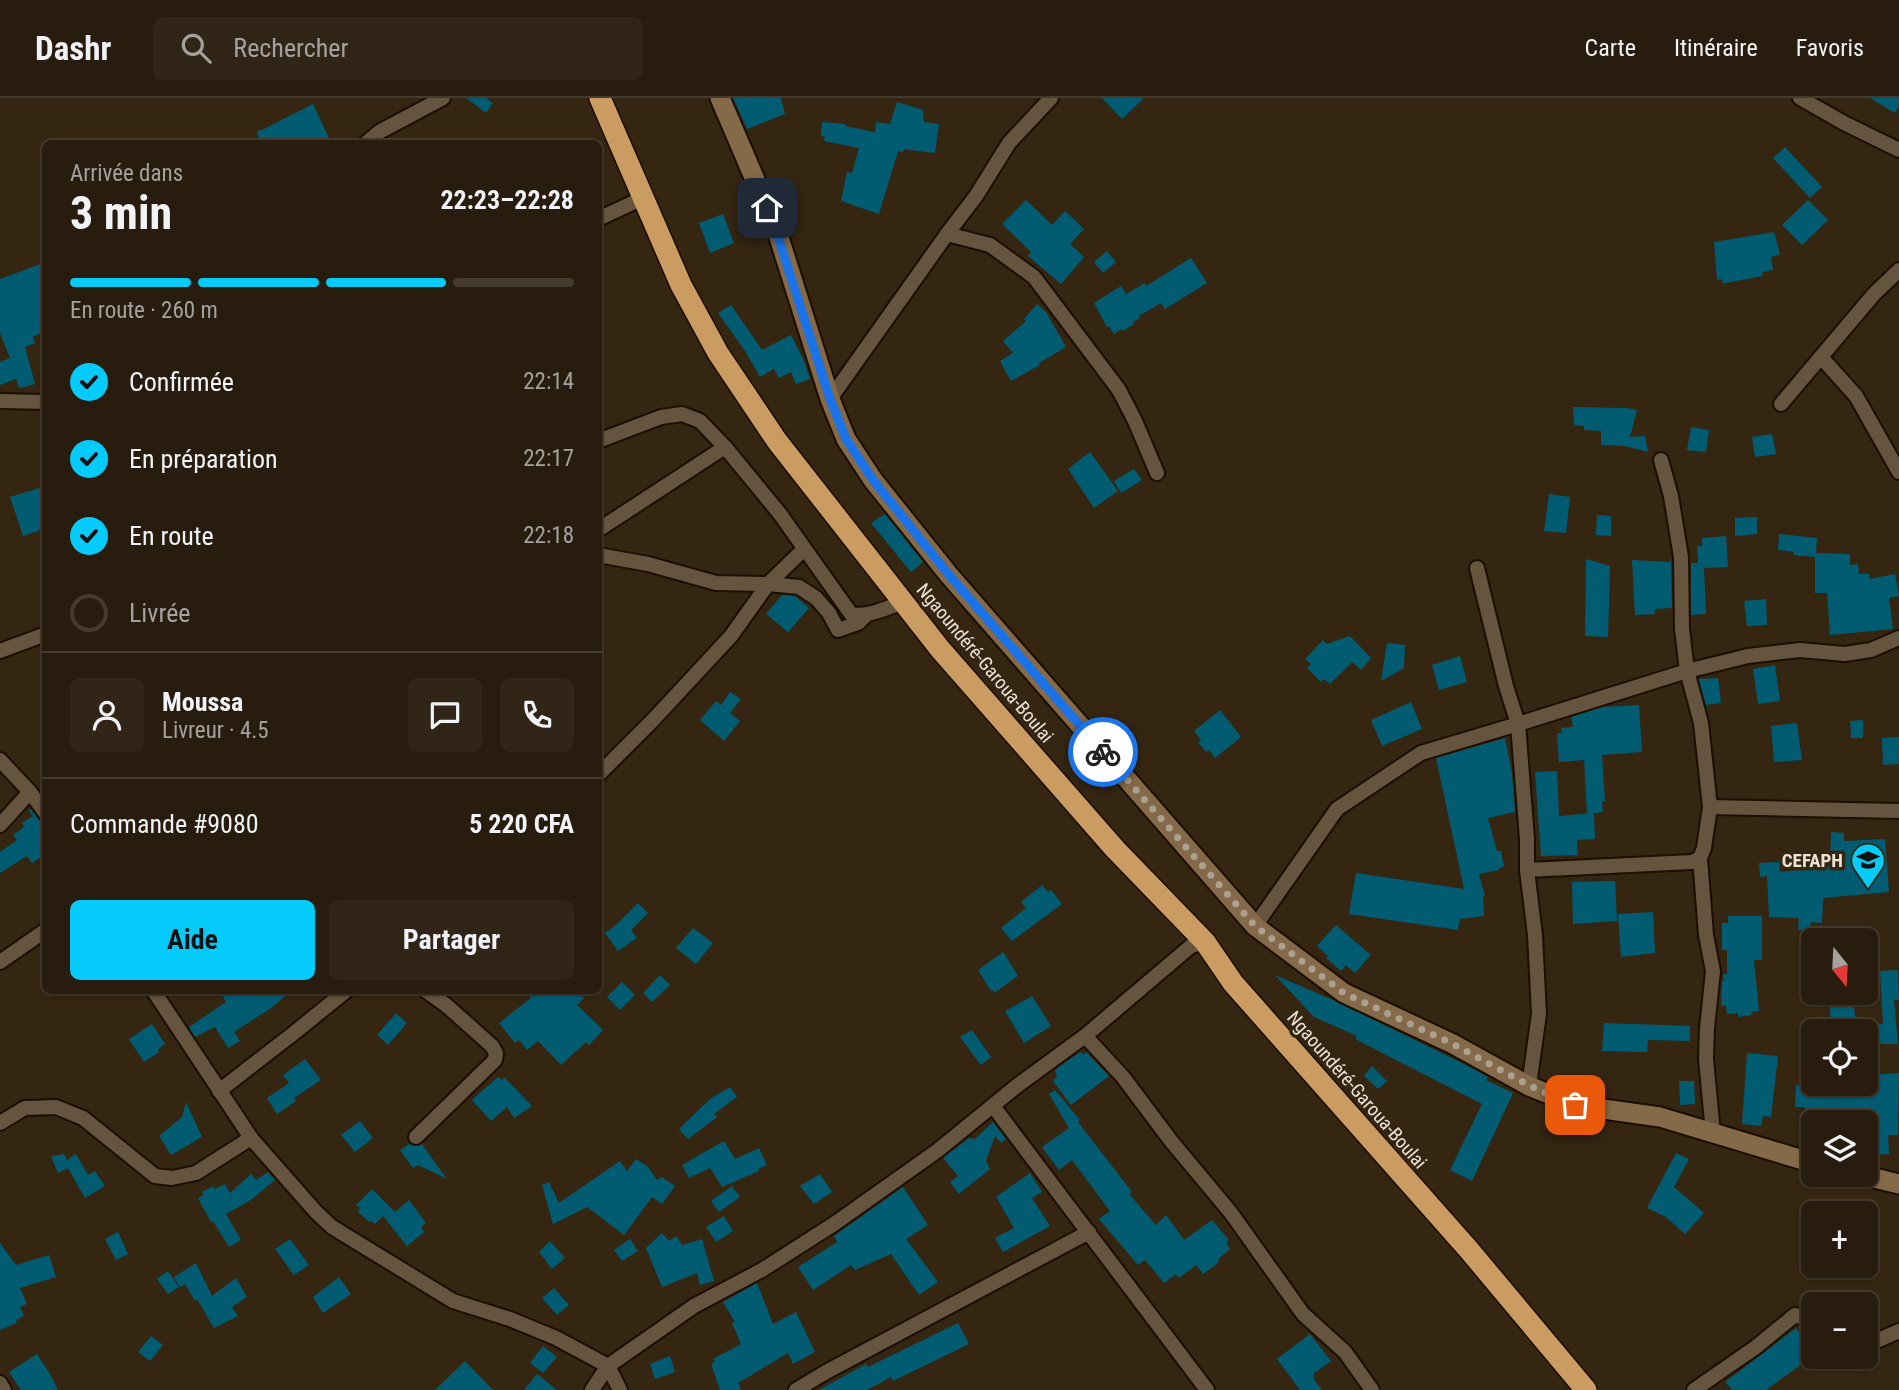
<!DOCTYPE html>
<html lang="fr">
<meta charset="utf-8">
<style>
:root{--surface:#281c0e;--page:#302517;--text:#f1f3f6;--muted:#a5a19e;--line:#443a2e;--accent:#04cbf9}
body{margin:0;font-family:"Roboto Condensed",sans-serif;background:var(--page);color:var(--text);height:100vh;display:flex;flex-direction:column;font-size:26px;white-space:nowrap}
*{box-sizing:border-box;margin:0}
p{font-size:23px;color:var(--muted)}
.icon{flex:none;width:38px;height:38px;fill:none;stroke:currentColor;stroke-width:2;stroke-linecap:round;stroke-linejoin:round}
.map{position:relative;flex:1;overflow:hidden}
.sheet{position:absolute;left:42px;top:42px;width:560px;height:854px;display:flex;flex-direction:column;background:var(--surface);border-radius:10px;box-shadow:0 2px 5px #0004,0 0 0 2px var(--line)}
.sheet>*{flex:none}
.needle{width:46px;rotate:162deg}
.tools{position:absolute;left:1801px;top:830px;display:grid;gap:14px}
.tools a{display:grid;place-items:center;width:77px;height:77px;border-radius:10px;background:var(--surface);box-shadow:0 2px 5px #0004,0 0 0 2px var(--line);font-size:35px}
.pin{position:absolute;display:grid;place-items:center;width:60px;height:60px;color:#fff;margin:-30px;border-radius:14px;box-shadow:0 4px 10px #0006}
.courier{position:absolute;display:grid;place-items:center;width:70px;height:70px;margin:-35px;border:5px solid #1a73e8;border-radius:50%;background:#fff;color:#222;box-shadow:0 2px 9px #0007}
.overview em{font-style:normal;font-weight:700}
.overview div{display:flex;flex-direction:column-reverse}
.overview{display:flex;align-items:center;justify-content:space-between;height:119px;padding:0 28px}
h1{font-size:46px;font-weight:700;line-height:52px}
.bar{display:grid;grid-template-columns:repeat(4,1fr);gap:10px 7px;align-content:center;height:84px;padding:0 28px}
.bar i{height:9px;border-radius:5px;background:var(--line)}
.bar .active{background:var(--accent)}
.bar p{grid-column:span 4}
.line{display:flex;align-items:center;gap:18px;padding:0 28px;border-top:2px solid var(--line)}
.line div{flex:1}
.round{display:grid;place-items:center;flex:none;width:74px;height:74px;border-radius:10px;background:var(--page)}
ol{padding:0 28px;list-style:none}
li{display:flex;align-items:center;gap:21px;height:77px}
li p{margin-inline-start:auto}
li .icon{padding:7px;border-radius:50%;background:var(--accent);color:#111;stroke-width:4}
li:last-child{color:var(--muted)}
li i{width:38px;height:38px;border:4px solid var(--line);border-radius:50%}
.cta{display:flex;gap:14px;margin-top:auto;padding:14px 28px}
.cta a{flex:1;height:80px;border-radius:10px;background:var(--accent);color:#111;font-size:28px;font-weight:700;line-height:80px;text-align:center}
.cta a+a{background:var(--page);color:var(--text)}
header{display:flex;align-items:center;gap:42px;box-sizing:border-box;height:98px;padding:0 35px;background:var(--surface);border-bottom:2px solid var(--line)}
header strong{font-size:33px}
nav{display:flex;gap:38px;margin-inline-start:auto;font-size:24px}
.search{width:490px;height:63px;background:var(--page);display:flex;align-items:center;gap:18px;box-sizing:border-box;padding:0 24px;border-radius:10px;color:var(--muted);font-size:26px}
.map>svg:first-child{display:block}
.building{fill:#015c72}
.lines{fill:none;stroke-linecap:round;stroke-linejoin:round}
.street-casing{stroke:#1c0e00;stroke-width:18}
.secondary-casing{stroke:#1c0e00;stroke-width:23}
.highway-casing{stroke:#1c0e00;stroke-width:24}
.street{stroke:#65543e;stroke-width:14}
.secondary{stroke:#846a48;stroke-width:19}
.highway{stroke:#cb9c61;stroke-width:21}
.done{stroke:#aca091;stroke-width:7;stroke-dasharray:0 12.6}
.route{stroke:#1a73e8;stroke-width:9}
.labels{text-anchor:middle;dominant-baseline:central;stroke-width:7;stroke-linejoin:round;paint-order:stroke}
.street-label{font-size:19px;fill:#ece2d6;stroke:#352612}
.poi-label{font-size:19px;font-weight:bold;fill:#ece2d6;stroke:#352612;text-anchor:end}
</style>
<header>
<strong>Dashr</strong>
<div class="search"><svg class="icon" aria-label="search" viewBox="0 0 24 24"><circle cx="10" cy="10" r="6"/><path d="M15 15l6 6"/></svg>Rechercher</div>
<nav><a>Carte</a><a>Itinéraire</a><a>Favoris</a></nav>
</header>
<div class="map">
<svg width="1899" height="1292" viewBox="0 0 1899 1292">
<rect width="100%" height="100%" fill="#352612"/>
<g class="building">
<polygon points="466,0 486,0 493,5 486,15"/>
<polygon points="733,0 781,0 785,16 747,31"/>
<polygon points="1102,0 1144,0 1122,21"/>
<polygon points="1870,0 1899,0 1899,8 1895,15"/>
<polygon points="897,4 923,12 924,24 939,26 935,55 903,51 903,54 898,53 879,116 841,103 847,74 852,75 859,50 824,43 825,39 821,38 822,24 845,26 845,28 875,34 876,24 890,26"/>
<polygon points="313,6 329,40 317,46 260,46 257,33 264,31"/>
<polygon points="1785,49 1822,89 1810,100 1773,60"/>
<polygon points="1026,102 1052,127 1065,113 1084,131 1070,146 1084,159 1061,186 1028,158 1031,154 1002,126"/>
<polygon points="1808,102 1828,122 1802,147 1782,127"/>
<polygon points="723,116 734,145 710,155 699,125"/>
<polygon points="1774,134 1780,156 1771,159 1773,172 1762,174 1763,178 1726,185 1723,185 1722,181 1717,182 1714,144"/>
<polygon points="1107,153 1116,164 1103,175 1094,164"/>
<polygon points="1191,160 1207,185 1165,211 1161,205 1139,218 1140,220 1133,224 1134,226 1123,233 1121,231 1114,236 1109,228 1107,229 1094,205 1121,188 1126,196 1145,185 1146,188"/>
<polygon points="46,164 46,234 33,238 35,245 25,249 35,286 19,290 16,281 0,287 0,264 10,260 0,235 0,181"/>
<polygon points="1037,206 1046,214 1066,249 1039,265 1040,267 1011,283 1000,263 1013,255 1003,243 1026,223 1024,221"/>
<polygon points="731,207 762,252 791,237 804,263 810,281 796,286 791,274 779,280 774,271 760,279 745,253 718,215"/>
<polygon points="1573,309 1627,310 1637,312 1630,339 1645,338 1648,354 1625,348 1601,347 1601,333 1584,332 1584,328 1574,327"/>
<polygon points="1691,329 1709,332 1706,354 1687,352"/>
<polygon points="1772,336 1776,356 1755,359 1752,339"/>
<polygon points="1090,354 1118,393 1094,410 1068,371"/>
<polygon points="1134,371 1142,382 1121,395 1114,383"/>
<polygon points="46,388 46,430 23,438 10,399"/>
<polygon points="1549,396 1570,399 1566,435 1544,433"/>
<polygon points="885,416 923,464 911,474 871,425"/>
<polygon points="1597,417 1611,418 1611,438 1596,437"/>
<polygon points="1757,419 1757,436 1735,438 1735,420"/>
<polygon points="1779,436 1817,440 1816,455 1850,456 1850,467 1858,466 1859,476 1869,476 1869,481 1895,476 1899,498 1889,500 1893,531 1830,537 1827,495 1815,495 1815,459 1794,457 1794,454 1778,452"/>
<polygon points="1726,438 1728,469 1704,470 1706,516 1691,517 1691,465 1698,465 1697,448 1702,448 1702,440"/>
<polygon points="1586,461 1610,468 1608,539 1585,538"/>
<polygon points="1632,462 1671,464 1672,510 1655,511 1655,516 1635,517"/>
<polygon points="782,497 795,498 809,510 788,534 766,516"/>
<polygon points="1766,501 1767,527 1747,528 1744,503"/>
<polygon points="1350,538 1371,560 1361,572 1352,564 1330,586 1324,581 1321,584 1307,570 1311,566 1305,561 1323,542 1327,546"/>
<polygon points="1387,545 1405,547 1404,570 1381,583"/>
<polygon points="1460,558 1467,584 1439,592 1432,567"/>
<polygon points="1775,567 1780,603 1758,606 1753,571"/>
<polygon points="1718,580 1721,605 1706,607 1699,581"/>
<polygon points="730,594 741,601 730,615 740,623 724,643 700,622 716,603 721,607"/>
<polygon points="1411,604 1422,631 1382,648 1371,622"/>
<polygon points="1639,607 1642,654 1602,657 1605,703 1602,703 1603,714 1587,716 1584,662 1559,664 1557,635 1562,635 1561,630 1573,629 1571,619 1603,609"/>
<polygon points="1220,612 1241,639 1215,660 1209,652 1206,654 1198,644 1201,642 1194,633"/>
<polygon points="1863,622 1863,640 1851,640 1850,623"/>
<polygon points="1797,625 1802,662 1774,664 1771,628"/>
<polygon points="1899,639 1899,666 1883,667 1882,640"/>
<polygon points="1505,640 1512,676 1515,714 1488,720 1497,753 1501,753 1504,769 1499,770 1499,772 1479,776 1485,798 1483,799 1484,818 1460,821 1458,832 1349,816 1356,775 1464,791 1436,660"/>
<polygon points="1557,673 1559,718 1594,715 1595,741 1577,742 1578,757 1541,758 1535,674"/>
<polygon points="31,711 39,722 46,725 46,756 32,765 27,758 0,775 0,754 17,742 13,737 24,729 22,725 33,718 29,713"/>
<polygon points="1831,734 1844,735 1844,743 1885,741 1889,794 1823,800 1822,825 1811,824 1810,833 1798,832 1799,820 1769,819 1767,778 1760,779 1759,765 1779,764 1780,774 1830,768"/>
<polygon points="1615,783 1617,823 1573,826 1572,784"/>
<polygon points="1042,787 1048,794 1051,792 1062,806 1012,843 1001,830 1026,810 1021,804"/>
<polygon points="638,805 648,815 631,832 637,840 618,853 605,835 617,826"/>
<polygon points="1653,814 1655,855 1621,859 1618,816"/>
<polygon points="1728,818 1762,818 1762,862 1754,862 1759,913 1751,914 1752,917 1738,919 1738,915 1727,916 1726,907 1721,908 1722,883 1724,883 1723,876 1727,876 1727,852 1722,852 1722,825 1728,825"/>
<polygon points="1336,827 1371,857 1355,875 1346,867 1341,873 1326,860 1328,858 1317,848"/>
<polygon points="693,830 713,845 696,866 676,850"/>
<polygon points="1003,854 1018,878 994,895 993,892 991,893 978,872"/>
<polygon points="1898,872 1899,902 1894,902 1898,946 1866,946 1866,927 1883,926 1880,873"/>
<polygon points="660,877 670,887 652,904 643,895"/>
<polygon points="1275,877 1333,902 1460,964 1488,979 1486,982 1513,995 1472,1083 1450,1072 1482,1006 1355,941 1357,938 1314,919"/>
<polygon points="622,884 635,897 620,912 607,899"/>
<polygon points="219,892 292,892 271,910 234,934 240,943 228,950 215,929 195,939 189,929 226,904"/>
<polygon points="524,892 575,892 584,900 577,907 603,932 589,947 586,944 561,967 538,943 527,952 519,942 515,945 499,925 531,900"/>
<polygon points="1828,894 1852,894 1857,933 1832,933"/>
<polygon points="1032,898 1051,928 1024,945 1005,913"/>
<polygon points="396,915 407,925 388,947 377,937"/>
<polygon points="1604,925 1690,928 1690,943 1648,942 1647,954 1602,953"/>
<polygon points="152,926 165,946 158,951 159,954 144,964 129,941"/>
<polygon points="972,932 991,959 981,967 960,939"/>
<polygon points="1080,954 1084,956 1086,954 1109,978 1071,1007 1053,983 1057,978 1055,972"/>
<polygon points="1747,955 1778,958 1771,1019 1763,1018 1761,1028 1742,1026"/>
<polygon points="305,961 321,982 294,1000 296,1003 277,1016 267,1000 289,985 283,977"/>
<polygon points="1372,968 1387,983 1378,991 1364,978"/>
<polygon points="1899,975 1898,1037 1888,1037 1889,1056 1871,1057 1870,1023 1818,1024 1819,1019 1805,1018 1805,1009 1795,1009 1796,987 1866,985 1866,977"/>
<polygon points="498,979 502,982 504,979 532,1008 514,1020 507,1009 491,1023 472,1002"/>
<polygon points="1679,983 1694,983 1695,1006 1680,1007"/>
<polygon points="730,989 737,999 714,1016 717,1019 688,1041 679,1031 711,1000"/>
<polygon points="1055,992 1080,1022 1078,1024 1132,1094 1129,1096 1156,1127 1166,1117 1184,1142 1212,1122 1229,1142 1226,1145 1230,1151 1218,1161 1219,1164 1203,1176 1196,1167 1179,1180 1176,1176 1164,1185 1145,1162 1138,1167 1099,1121 1110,1113 1072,1062 1059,1072 1042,1049 1069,1030 1049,996"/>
<polygon points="186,1004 202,1039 171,1057 159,1038 182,1019"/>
<polygon points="360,1023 373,1040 355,1054 341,1037"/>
<polygon points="993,1024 1006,1041 1001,1045 995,1038 986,1063 990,1071 959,1096 950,1084 958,1078 943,1060 969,1040 975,1041"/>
<polygon points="724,1043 735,1061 759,1050 767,1067 758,1071 759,1073 722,1089 710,1070 689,1080 682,1067"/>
<polygon points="409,1046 414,1048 422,1046 447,1081 418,1067 413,1070 400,1052"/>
<polygon points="1676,1055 1689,1061 1674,1089 1704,1115 1685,1136 1666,1119 1647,1110"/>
<polygon points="64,1056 67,1062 76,1056 88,1077 95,1073 105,1088 85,1100 68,1070 58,1075 51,1058"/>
<polygon points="636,1061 648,1069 657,1082 662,1079 675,1088 662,1106 652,1099 624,1137 587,1109 553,1126 542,1087 549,1084 559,1105 620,1063 627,1073"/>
<polygon points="268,1074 275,1082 251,1102 226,1116 241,1142 229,1149 213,1123 211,1124 198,1100 204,1097 202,1094 213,1088 215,1091 225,1086 230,1095 251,1076 256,1082"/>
<polygon points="1030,1075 1042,1094 1032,1100 1050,1128 1003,1154 995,1140 1014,1130 996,1099"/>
<polygon points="820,1076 832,1094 814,1106 800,1088"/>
<polygon points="732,1088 740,1099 719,1114 711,1103"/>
<polygon points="903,1089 928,1127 906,1141 938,1184 919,1197 891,1156 855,1172 851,1167 813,1192 798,1169 837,1144 834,1138"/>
<polygon points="372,1091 395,1114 409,1102 426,1125 421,1129 424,1134 407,1148 383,1118 375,1126 371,1123 369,1124 358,1114 360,1110 356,1107"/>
<polygon points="724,1118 733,1133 716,1144 706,1129"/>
<polygon points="118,1134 128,1156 116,1162 105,1141"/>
<polygon points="662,1135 669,1143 676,1138 682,1147 702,1141 714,1183 700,1187 697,1175 662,1189 646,1150"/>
<polygon points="290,1141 309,1167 294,1177 275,1151"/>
<polygon points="630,1141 638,1153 622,1163 614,1152"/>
<polygon points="550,1143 565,1160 552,1171 539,1154"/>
<polygon points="0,1145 16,1167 49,1157 56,1179 20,1190 27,1206 20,1209 24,1218 16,1222 17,1225 0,1232"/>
<polygon points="196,1165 212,1198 236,1180 247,1199 232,1209 238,1218 214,1230 197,1201 195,1203 185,1186 180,1189 174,1179"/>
<polygon points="168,1173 179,1189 168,1196 157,1181"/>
<polygon points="339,1179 351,1196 323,1215 313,1199"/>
<polygon points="757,1185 773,1226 796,1214 815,1254 793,1266 788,1255 738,1285 741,1292 720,1292 711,1266 715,1264 713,1261 741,1246 732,1225 735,1224 723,1204"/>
<polygon points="554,1190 569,1207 557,1217 542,1200"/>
<polygon points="958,1225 969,1246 893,1283 891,1279 867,1292 819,1292 866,1266 868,1269"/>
<polygon points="1796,1230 1813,1252 1813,1258 1766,1292 1732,1292 1725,1284"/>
<polygon points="1310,1236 1331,1263 1313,1276 1315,1279 1313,1280 1322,1292 1300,1292 1277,1261"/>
<polygon points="151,1238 163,1247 150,1263 138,1254"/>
<polygon points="543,1248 557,1259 543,1275 530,1265"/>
<polygon points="37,1256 50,1276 58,1292 21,1292 9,1274"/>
<polygon points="670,1258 675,1274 655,1281 650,1266"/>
<polygon points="465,1263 493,1292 435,1292"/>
<polygon points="537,1276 557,1292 524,1292"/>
</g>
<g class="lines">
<g class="street-casing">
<g id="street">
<polyline points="1800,0 1844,25 1899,52"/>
<polyline points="365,46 379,34 443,0"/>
<polyline points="598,121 643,100"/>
<polyline points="947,136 990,147 1034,179 1119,292 1135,323 1157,375"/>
<polyline points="1821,259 1856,298 1899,374"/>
<polyline points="830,301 947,136 976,98 1009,45 1051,0"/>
<polyline points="0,303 46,304"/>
<polyline points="1781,306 1874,196 1899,172"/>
<path d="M598 343 661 319 682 316 700 323 725 349 780 416 851 516C867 520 888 509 904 504"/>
<polyline points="1661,362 1671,398 1681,459 1682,531 1687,573 1701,625 1710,709"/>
<polyline points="598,432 725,349"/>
<polyline points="598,457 648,466 716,485 768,486 799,489 816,500 829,515 838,532 858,525 866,517"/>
<polyline points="1477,470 1506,588 1518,626 1527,741 1527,772 1535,837 1539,916 1529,988"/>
<polyline points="0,553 46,536"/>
<polyline points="0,662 30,694 46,716"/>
<polyline points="598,677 653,622 731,538 768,486 804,451"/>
<polyline points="0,727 30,694"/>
<polyline points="1700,760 1706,837 1713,873 1707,930 1706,961 1713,1035"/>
<polyline points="1527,772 1692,764 1700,760 1704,750 1710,709 1899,713"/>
<polyline points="1255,828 1337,711 1421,655 1518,626 1687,573 1748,558 1800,552 1845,556 1871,552 1899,540"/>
<polyline points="0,864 46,832"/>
<polyline points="153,892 251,1040 316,1114 332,1129 453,1203 510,1221 556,1240 608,1268 620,1292"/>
<polyline points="1085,938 1123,979 1171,1043 1231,1115 1303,1216 1345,1254 1372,1292"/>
<polyline points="219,993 294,935 347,892"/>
<polyline points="993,1008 1207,1292"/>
<polyline points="0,1025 25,1010 56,1009 83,1020 155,1078 172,1080 196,1075 251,1040"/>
<polyline points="416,1039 495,962 496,955 492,948 446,907 425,892"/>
<polyline points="1866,1241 1874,1244 1899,1233"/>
<polyline points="0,1285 4,1292"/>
<polyline points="592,1292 608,1268 694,1208 762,1172 834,1126 937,1053 1018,987 1085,938 1191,848 1205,844"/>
<polyline points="796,1292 826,1274 1089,1134"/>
<polyline points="1694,1292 1756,1249 1795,1217 1813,1223"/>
</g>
</g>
<g class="secondary-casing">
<g id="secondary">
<polyline points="720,0 777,133 830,301 846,341 873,382 949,477 1255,828 1344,895 1453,946 1529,988 1575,1007 1660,1019 1813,1065"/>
<polyline points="1858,1076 1899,1086"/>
</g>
</g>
<g class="highway-casing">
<polyline id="highway" points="600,0 681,187 718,255 777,343 940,551 1115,751 1205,844 1233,885 1469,1152 1586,1292"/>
</g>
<use href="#street" class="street"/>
<use href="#secondary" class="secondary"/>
<use href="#highway" class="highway"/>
</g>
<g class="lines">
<polyline class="done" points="1103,654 1255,828 1344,895 1453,946 1530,988 1575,1007"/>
<polyline class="route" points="767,110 776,133 830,301 846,341 873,382 949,477 1103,654"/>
</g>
<defs>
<g id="university-pin" transform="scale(1.75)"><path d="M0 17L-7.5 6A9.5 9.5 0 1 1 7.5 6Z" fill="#04cbf9" stroke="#352612"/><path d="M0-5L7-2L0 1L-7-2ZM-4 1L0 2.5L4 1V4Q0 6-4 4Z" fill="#111"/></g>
</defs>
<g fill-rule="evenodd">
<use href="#university-pin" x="1868" y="762"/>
</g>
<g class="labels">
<g class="street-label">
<text transform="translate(985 565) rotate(50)">Ngaoundéré-Garoua-Boulai</text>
<text transform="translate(1357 992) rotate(49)">Ngaoundéré-Garoua-Boulai</text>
</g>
<g class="poi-label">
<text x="1843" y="762">CEFAPH</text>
</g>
</g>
</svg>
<div class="tools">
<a><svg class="needle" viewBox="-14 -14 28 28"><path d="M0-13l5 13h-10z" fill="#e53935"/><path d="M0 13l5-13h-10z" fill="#a5a19e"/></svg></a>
<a><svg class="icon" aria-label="locate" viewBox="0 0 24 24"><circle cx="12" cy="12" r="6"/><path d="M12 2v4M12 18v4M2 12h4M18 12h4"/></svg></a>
<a><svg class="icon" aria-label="layers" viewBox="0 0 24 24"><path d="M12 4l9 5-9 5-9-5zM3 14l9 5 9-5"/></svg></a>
<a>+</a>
<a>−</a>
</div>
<div class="pin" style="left:1575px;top:1007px;background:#ea580c"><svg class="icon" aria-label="bag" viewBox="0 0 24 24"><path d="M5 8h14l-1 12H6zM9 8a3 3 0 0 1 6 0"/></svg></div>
<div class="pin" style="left:767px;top:110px;background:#1f2937"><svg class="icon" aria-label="home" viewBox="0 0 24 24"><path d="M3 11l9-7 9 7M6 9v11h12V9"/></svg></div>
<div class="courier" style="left:1103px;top:654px"><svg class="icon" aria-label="bike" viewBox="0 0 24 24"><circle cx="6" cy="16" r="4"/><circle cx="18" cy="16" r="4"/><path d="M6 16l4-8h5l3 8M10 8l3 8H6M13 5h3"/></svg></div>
<section class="sheet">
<div class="overview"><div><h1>3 min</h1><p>Arrivée dans</p></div><em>22:23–22:28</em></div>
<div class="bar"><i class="active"></i><i class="active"></i><i class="active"></i><i></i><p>En route · 260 m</p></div>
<ol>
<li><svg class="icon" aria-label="check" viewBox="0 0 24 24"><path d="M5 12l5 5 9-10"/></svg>Confirmée<p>22:14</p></li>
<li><svg class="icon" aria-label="check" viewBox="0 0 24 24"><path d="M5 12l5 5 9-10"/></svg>En préparation<p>22:17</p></li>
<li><svg class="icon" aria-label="check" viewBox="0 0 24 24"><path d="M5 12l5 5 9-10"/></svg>En route<p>22:18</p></li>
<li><i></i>Livrée</li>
</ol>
<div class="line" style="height:126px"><a class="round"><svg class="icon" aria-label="person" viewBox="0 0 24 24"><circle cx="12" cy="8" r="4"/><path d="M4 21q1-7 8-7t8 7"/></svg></a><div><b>Moussa</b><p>Livreur · 4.5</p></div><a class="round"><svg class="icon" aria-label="chat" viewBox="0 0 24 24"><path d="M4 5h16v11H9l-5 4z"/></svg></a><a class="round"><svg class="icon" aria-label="phone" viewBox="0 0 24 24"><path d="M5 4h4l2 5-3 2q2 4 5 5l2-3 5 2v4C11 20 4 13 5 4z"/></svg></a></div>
<div class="line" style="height:91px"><div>Commande #9080</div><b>5 220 CFA</b></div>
<div class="cta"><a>Aide</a><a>Partager</a></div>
</section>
</div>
